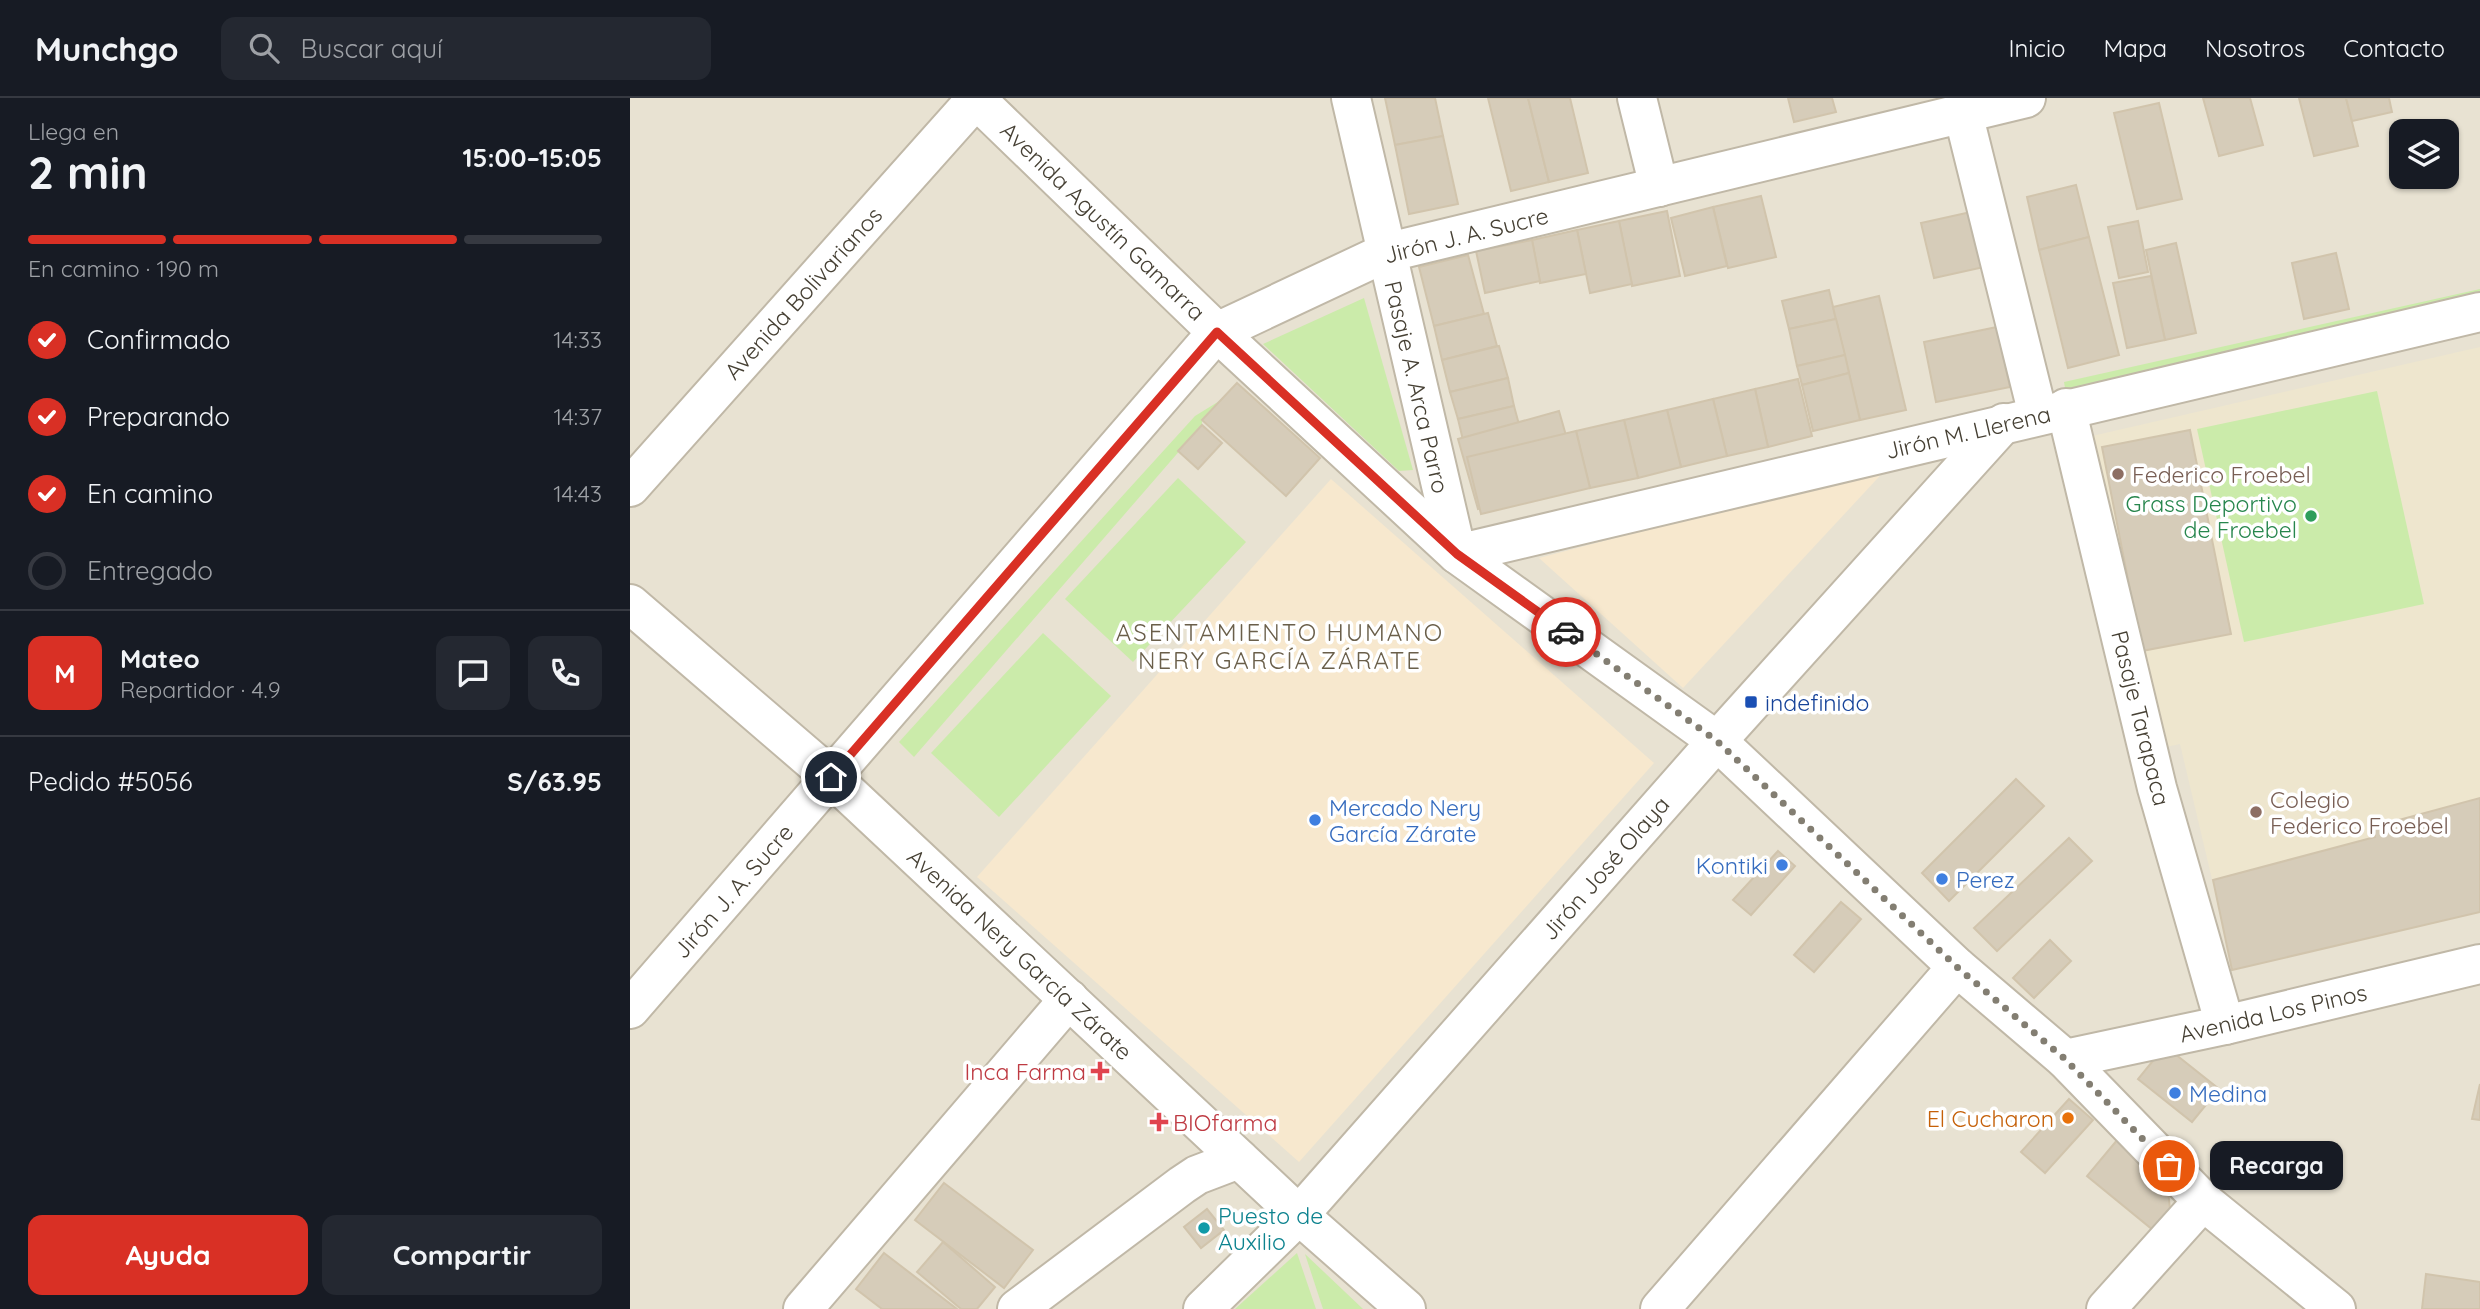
<!DOCTYPE html>
<html lang="es">
<meta charset="utf-8">
<style>
:root{--surface:#171b24;--page:#242831;--text:#f1f3f6;--muted:#9ea1a6;--line:#363941;--accent:#d93025}
body{margin:0;font-family:Quicksand,sans-serif;background:var(--page);color:var(--text);height:100vh;display:flex;flex-direction:column;font-size:26px;white-space:nowrap}
*{box-sizing:border-box;margin:0}
p{font-size:23px;color:var(--muted)}
.icon{flex:none;width:38px;height:38px;fill:none;stroke:currentColor;stroke-width:2;stroke-linecap:round;stroke-linejoin:round}
.map{position:relative;flex:1;overflow:hidden}
.details{display:flex;flex-direction:column;background:var(--surface);width:630px}
.details>*{flex:none}
.fabs{position:absolute;left:1759px;top:21px;display:grid;gap:14px}
.fabs a{display:grid;place-items:center;width:70px;height:70px;border-radius:14px;background:var(--surface);box-shadow:0 2px 5px #0004;font-size:35px}
.pin{position:absolute;display:grid;place-items:center;width:60px;height:60px;color:#fff;margin:-30px;border:4px solid #fff;border-radius:50%;box-shadow:0 2px 7px #0007}
.courier{position:absolute;display:grid;place-items:center;width:70px;height:70px;margin:-35px;border:5px solid #d93025;border-radius:50%;background:#fff;color:#222;box-shadow:0 2px 9px #0007}
.bubble{position:absolute;height:49px;border-radius:14px;background:var(--surface);box-shadow:0 2px 5px #0004;font-size:23px;font-weight:800;line-height:49px;text-align:center}
.overview em{font-style:normal;font-weight:800}
.overview div{display:flex;flex-direction:column-reverse}
.overview{display:flex;align-items:center;justify-content:space-between;height:119px;padding:0 28px}
h1{font-size:46px;font-weight:800;line-height:52px}
.bar{display:grid;grid-template-columns:repeat(4,1fr);gap:10px 7px;align-content:center;height:84px;padding:0 28px}
.bar i{height:9px;border-radius:5px;background:var(--line)}
.bar .on{background:var(--accent)}
.bar p{grid-column:span 4}
.line{display:flex;align-items:center;gap:18px;padding:0 28px;border-top:2px solid var(--line)}
.line div{flex:1}
.round{display:grid;place-items:center;flex:none;width:74px;height:74px;border-radius:14px;background:var(--page)}
ol{padding:0 28px;list-style:none}
li{display:flex;align-items:center;gap:21px;height:77px}
li p{margin-inline-start:auto}
li .icon{padding:7px;border-radius:50%;background:var(--accent);color:#fff;stroke-width:4}
li:last-child{color:var(--muted)}
li i{width:38px;height:38px;border:4px solid var(--line);border-radius:50%}
.primary-button{display:flex;gap:14px;margin-top:auto;padding:14px 28px}
.primary-button a{flex:1;height:80px;border-radius:14px;background:var(--accent);color:#fff;font-size:28px;font-weight:800;line-height:80px;text-align:center}
.primary-button a+a{background:var(--page);color:var(--text)}
header{display:flex;align-items:center;gap:42px;box-sizing:border-box;height:98px;padding:0 35px;background:var(--surface);border-bottom:2px solid var(--line)}
header strong{font-size:33px}
nav{display:flex;gap:38px;margin-inline-start:auto;font-size:24px}
.search{width:490px;height:63px;background:var(--page);display:flex;align-items:center;gap:18px;box-sizing:border-box;padding:0 24px;border-radius:14px;color:var(--muted);font-size:26px}
main{display:flex;flex:1;min-height:0}
.map>svg:first-child{display:block}
.residential{fill:#e8e2d2;fill-rule:evenodd}
.commercial{fill:#f7e8ce}
.education{fill:#eee6ce}
.green{fill:#cbebaa}
.building{fill:#d6ccb9;stroke:#d1c4ac;stroke-width:2}
.lines{fill:none;stroke-linecap:round;stroke-linejoin:round}
.minor-casing{stroke:#c0b8a7;stroke-width:42}
.minor{stroke:#fff;stroke-width:38}
.done{stroke:#837e72;stroke-width:7;stroke-dasharray:0 12.6}
.route{stroke:#d93025;stroke-width:9}
.education-dot{fill:#8d6e63;stroke:#fff;stroke-width:2.5}
.leisure-dot{fill:#2e9e5b;stroke:#fff;stroke-width:2.5}
.transit-dot{fill:#1a4fb4;stroke:#fff;stroke-width:2.5}
.shop-dot{fill:#3f7fe0;stroke:#fff;stroke-width:2.5}
.health-dot{fill:#e0444e;stroke:#fff;stroke-width:2.5}
.food-dot{fill:#e8710a;stroke:#fff;stroke-width:2.5}
.culture-dot{fill:#0f9aa8;stroke:#fff;stroke-width:2.5}
.labels{text-anchor:middle;dominant-baseline:central;stroke-width:7;stroke-linejoin:round;paint-order:stroke}
.street-label{font-size:23px;fill:#464034;stroke:#fff}
.education-label{font-size:23px;fill:#785e54;stroke:#fff;text-anchor:start}
.leisure-label{font-size:23px;fill:#27864d;stroke:#fff;text-anchor:end}
.transit-label{font-size:23px;fill:#164399;stroke:#fff;text-anchor:start}
.shop-label{font-size:23px;fill:#366cbe;stroke:#fff;text-anchor:start}
.health-label{font-size:23px;fill:#be3a42;stroke:#fff;text-anchor:end}
.food-label{font-size:23px;fill:#c56008;stroke:#fff;text-anchor:end}
.culture-label{font-size:23px;fill:#0d838f;stroke:#fff;text-anchor:start}
.neighbourhood-label{font-size:24px;letter-spacing:2px;fill:#6a5f4a;stroke:#fff}
</style>
<header>
<strong>Munchgo</strong>
<div class="search"><svg class="icon" aria-label="search" viewBox="0 0 24 24"><circle cx="10" cy="10" r="6"/><path d="M15 15l6 6"/></svg>Buscar aquí</div>
<nav><a>Inicio</a><a>Mapa</a><a>Nosotros</a><a>Contacto</a></nav>
</header>
<main>
<section class="details">
<div class="overview"><div><h1>2 min</h1><p>Llega en</p></div><em>15:00–15:05</em></div>
<div class="bar"><i class="on"></i><i class="on"></i><i class="on"></i><i></i><p>En camino · 190 m</p></div>
<ol>
<li><svg class="icon" aria-label="check" viewBox="0 0 24 24"><path d="M5 12l5 5 9-10"/></svg>Confirmado<p>14:33</p></li>
<li><svg class="icon" aria-label="check" viewBox="0 0 24 24"><path d="M5 12l5 5 9-10"/></svg>Preparando<p>14:37</p></li>
<li><svg class="icon" aria-label="check" viewBox="0 0 24 24"><path d="M5 12l5 5 9-10"/></svg>En camino<p>14:43</p></li>
<li><i></i>Entregado</li>
</ol>
<div class="line" style="height:126px"><b class="round" style="background:var(--accent);color:#fff">M</b><div><b>Mateo</b><p>Repartidor · 4.9</p></div><a class="round"><svg class="icon" aria-label="chat" viewBox="0 0 24 24"><path d="M4 5h16v11H9l-5 4z"/></svg></a><a class="round"><svg class="icon" aria-label="phone" viewBox="0 0 24 24"><path d="M5 4h4l2 5-3 2q2 4 5 5l2-3 5 2v4C11 20 4 13 5 4z"/></svg></a></div>
<div class="line" style="height:91px"><div>Pedido #5056</div><b>S/63.95</b></div>
<div class="primary-button"><a>Ayuda</a><a>Compartir</a></div>
</section>
<div class="map">
<svg width="1850" height="1211" viewBox="0 0 1850 1211">
<rect width="100%" height="100%" fill="#f4f0e5"/>
<path class="residential" d="M0 0H1850V1211H0ZM1771 33H1816V79H1771Z"/>
<g class="commercial">
<polygon points="1259,368 1053,590 909,460"/>
<polygon points="701,381 1024,665 669,1064 347,779"/>
</g>
<polygon class="education" points="1850,249 1850,813 1603,870 1550,646 1523,652 1449,341"/>
<g class="green">
<polygon points="1850,191 1850,204 1436,296 1434,284"/>
<polygon points="734,200 783,372 769,373 633,246"/>
<polygon points="1747,293 1794,506 1614,544 1567,331"/>
<polygon points="591,302 572,322 572,327 284,659 269,644 565,318"/>
<polygon points="548,380 616,444 503,564 435,501"/>
<polygon points="413,535 481,598 369,719 301,655"/>
<polygon points="667,1155 686,1211 605,1211"/>
<polygon points="675,1156 733,1211 693,1211"/>
</g>
<g class="building">
<polygon points="755,0 805,0 813,38 765,47"/>
<polygon points="858,0 898,0 919,84 881,93"/>
<polygon points="898,0 940,0 958,75 919,84"/>
<polygon points="1158,0 1202,0 1206,14 1164,24"/>
<polygon points="1573,0 1620,0 1633,47 1589,58"/>
<polygon points="1669,0 1716,0 1728,48 1684,58"/>
<polygon points="1716,0 1759,0 1762,14 1722,23"/>
<polygon points="1529,5 1552,101 1507,111 1484,15"/>
<polygon points="813,38 828,106 779,116 765,47"/>
<polygon points="1446,87 1459,139 1409,152 1397,99"/>
<polygon points="1131,98 1146,159 1098,170 1083,109"/>
<polygon points="1083,109 1097,168 1055,178 1041,120"/>
<polygon points="1037,113 1050,178 1002,188 989,123"/>
<polygon points="1341,114 1354,169 1304,180 1291,125"/>
<polygon points="989,123 1002,186 960,195 947,132"/>
<polygon points="1508,123 1518,174 1489,180 1478,129"/>
<polygon points="947,132 956,176 910,185 902,142"/>
<polygon points="1459,139 1489,257 1438,270 1409,152"/>
<polygon points="902,142 910,183 855,195 846,153"/>
<polygon points="1546,145 1566,235 1535,242 1516,152"/>
<polygon points="1706,155 1719,211 1674,221 1662,165"/>
<polygon points="838,157 854,216 804,228 789,169"/>
<polygon points="1521,178 1535,242 1497,250 1483,185"/>
<polygon points="1199,192 1206,221 1159,231 1152,203"/>
<polygon points="1249,198 1276,312 1230,322 1203,209"/>
<polygon points="858,215 867,248 812,262 804,228"/>
<polygon points="1206,221 1215,257 1167,268 1159,231"/>
<polygon points="1367,229 1380,289 1306,304 1294,244"/>
<polygon points="869,248 878,280 820,294 812,262"/>
<polygon points="1215,257 1219,275 1172,287 1167,268"/>
<polygon points="1219,275 1230,322 1183,333 1172,287"/>
<polygon points="878,280 884,308 828,321 820,294"/>
<polygon points="1168,281 1182,338 1138,349 1125,291"/>
<polygon points="607,285 690,360 656,398 572,322"/>
<polygon points="1125,291 1138,349 1097,358 1083,301"/>
<polygon points="1083,301 1097,358 1051,369 1037,312"/>
<polygon points="884,308 894,345 837,359 828,321"/>
<polygon points="1037,312 1051,369 1008,380 994,322"/>
<polygon points="929,313 949,383 848,411 828,341"/>
<polygon points="994,322 1008,380 960,390 946,333"/>
<polygon points="572,327 592,345 568,371 548,353"/>
<polygon points="1560,332 1601,536 1512,553 1472,349"/>
<polygon points="946,333 960,390 851,416 837,359"/>
<polygon points="1386,681 1414,708 1319,803 1292,775"/>
<polygon points="1850,700 1850,814 1602,872 1583,782 1745,739 1743,729"/>
<polygon points="1439,740 1462,763 1367,853 1344,830"/>
<polygon points="1148,753 1165,768 1121,817 1103,802"/>
<polygon points="1211,804 1231,821 1184,874 1164,857"/>
<polygon points="1420,842 1441,863 1404,900 1383,880"/>
<polygon points="1535,948 1589,991 1562,1024 1508,981"/>
<polygon points="1850,986 1850,1022 1842,1021"/>
<polygon points="1439,1001 1463,1022 1415,1075 1391,1054"/>
<polygon points="1488,1041 1537,1082 1540,1112 1523,1132 1457,1078"/>
<polygon points="314,1085 403,1152 374,1190 285,1122"/>
<polygon points="577,1111 594,1132 571,1150 554,1129"/>
<polygon points="313,1144 365,1189 347,1211 331,1211 287,1174"/>
<polygon points="254,1155 327,1211 252,1211 226,1191"/>
<polygon points="1796,1176 1850,1184 1850,1211 1792,1211"/>
</g>
<g class="lines">
<g class="minor-casing">
<g id="minor">
<polyline points="345,0 587,234 827,456 1087,643 1327,869 1435,961 1573,1103 1706,1211"/>
<polyline points="721,0 827,456 1850,214"/>
<polyline points="1007,0 1029,89"/>
<polyline points="1333,15 1408,317"/>
<polyline points="1436,310 1527,690 1595,927"/>
<polyline points="0,389 346,1"/>
<polyline points="0,506 201,679 669,1117 776,1211"/>
<polyline points="0,911 587,234 755,155 1396,0"/>
<polyline points="1435,961 1595,927 1850,866"/>
<polyline points="173,1211 439,901"/>
<polyline points="387,1211 552,1087 567,1077 609,1061"/>
<polyline points="573,1211 669,1117 1087,643 1374,325"/>
<polyline points="1030,1211 1327,869"/>
<polyline points="1476,1211 1573,1103"/>
</g>
</g>
<use href="#minor" class="minor"/>
</g>
<g class="lines">
<polyline class="done" points="936,534 1087,643 1327,869 1435,961 1539,1068"/>
<polyline class="route" points="201,679 587,234 827,456 936,534"/>
</g>
<g class="education-dot">
<circle cx="1488" cy="376" r="7"/>
<circle cx="1626" cy="714" r="7"/>
</g>
<circle class="leisure-dot" cx="1681" cy="418" r="7"/>
<rect class="transit-dot" x="1114" y="597" width="14" height="14" rx="3.5"/>
<g class="shop-dot">
<circle cx="685" cy="722" r="7"/>
<circle cx="1152" cy="767" r="7"/>
<circle cx="1312" cy="781" r="7"/>
<circle cx="1545" cy="995" r="7"/>
</g>
<g class="health-dot">
<path d="M466.5 962.5h7v7h7v7h-7v7h-7v-7h-7v-7h7z"/>
<path d="M525.5 1013.5h7v7h7v7h-7v7h-7v-7h-7v-7h7z"/>
</g>
<circle class="food-dot" cx="1438" cy="1020" r="7"/>
<circle class="culture-dot" cx="574" cy="1130" r="7"/>
<g class="labels">
<g class="street-label">
<text transform="translate(473 123) rotate(44)">Avenida Agustín Gamarra</text>
<text transform="translate(836 137) rotate(-14)">Jirón J. A. Sucre</text>
<text transform="translate(173 195) rotate(-48)">Avenida Bolivarianos</text>
<text transform="translate(787 289) rotate(77)">Pasaje A. Arca Parro</text>
<text transform="translate(1338 334) rotate(-13)">Jirón M. Llerena</text>
<text transform="translate(1511 620) rotate(76)">Pasaje Tarapaca</text>
<text transform="translate(975 770) rotate(-49)">Jirón José Olaya</text>
<text transform="translate(103 793) rotate(-49)">Jirón J. A. Sucre</text>
<text transform="translate(390 856) rotate(43)">Avenida Nery García Zárate</text>
<text transform="translate(1643 915) rotate(-13)">Avenida Los Pinos</text>
</g>
<g class="education-label">
<text x="1502" y="376">Federico Froebel</text>
<text x="1640" y="701">Colegio<tspan x="1640" dy="26">Federico Froebel</tspan></text>
</g>
<g class="leisure-label">
<text x="1667" y="405">Grass Deportivo<tspan x="1667" dy="26">de Froebel</tspan></text>
</g>
<g class="transit-label">
<text x="1135" y="604">indefinido</text>
</g>
<g class="shop-label">
<text x="699" y="709">Mercado Nery<tspan x="699" dy="26">García Zárate</tspan></text>
<text x="1138" y="767" text-anchor="end">Kontiki</text>
<text x="1326" y="781">Perez</text>
<text x="1559" y="995">Medina</text>
</g>
<g class="health-label">
<text x="456" y="973">Inca Farma</text>
<text x="543" y="1024" text-anchor="start">BIOfarma</text>
</g>
<g class="food-label">
<text x="1424" y="1020">El Cucharon</text>
</g>
<g class="culture-label">
<text x="588" y="1117">Puesto de<tspan x="588" dy="26">Auxilio</tspan></text>
</g>
<g class="neighbourhood-label">
<text x="650" y="534">ASENTAMIENTO HUMANO<tspan x="650" dy="28">NERY GARCÍA ZÁRATE</tspan></text>
</g>
</g>
</svg>
<div class="fabs">
<a><svg class="icon" aria-label="layers" viewBox="0 0 24 24"><path d="M12 4l9 5-9 5-9-5zM3 14l9 5 9-5"/></svg></a>
</div>
<div class="pin" style="left:1539px;top:1068px;background:#ea580c"><svg class="icon" aria-label="bag" viewBox="0 0 24 24"><path d="M5 8h14l-1 12H6zM9 8a3 3 0 0 1 6 0"/></svg></div>
<div class="pin" style="left:201px;top:679px;background:#1f2937"><svg class="icon" aria-label="home" viewBox="0 0 24 24"><path d="M3 11l9-7 9 7M6 9v11h12V9"/></svg></div>
<div class="courier" style="left:936px;top:534px"><svg class="icon" aria-label="car" viewBox="0 0 24 24"><path d="M5 17H2v-5l4-1 3-4h7l3 4 3 1v5h-3M9 17h6M6 11h13"/><circle cx="7" cy="17" r="2"/><circle cx="17" cy="17" r="2"/></svg></div>
<div class="bubble" style="left:1580px;top:1043px;width:133px">Recarga</div>
</div>
</main>
